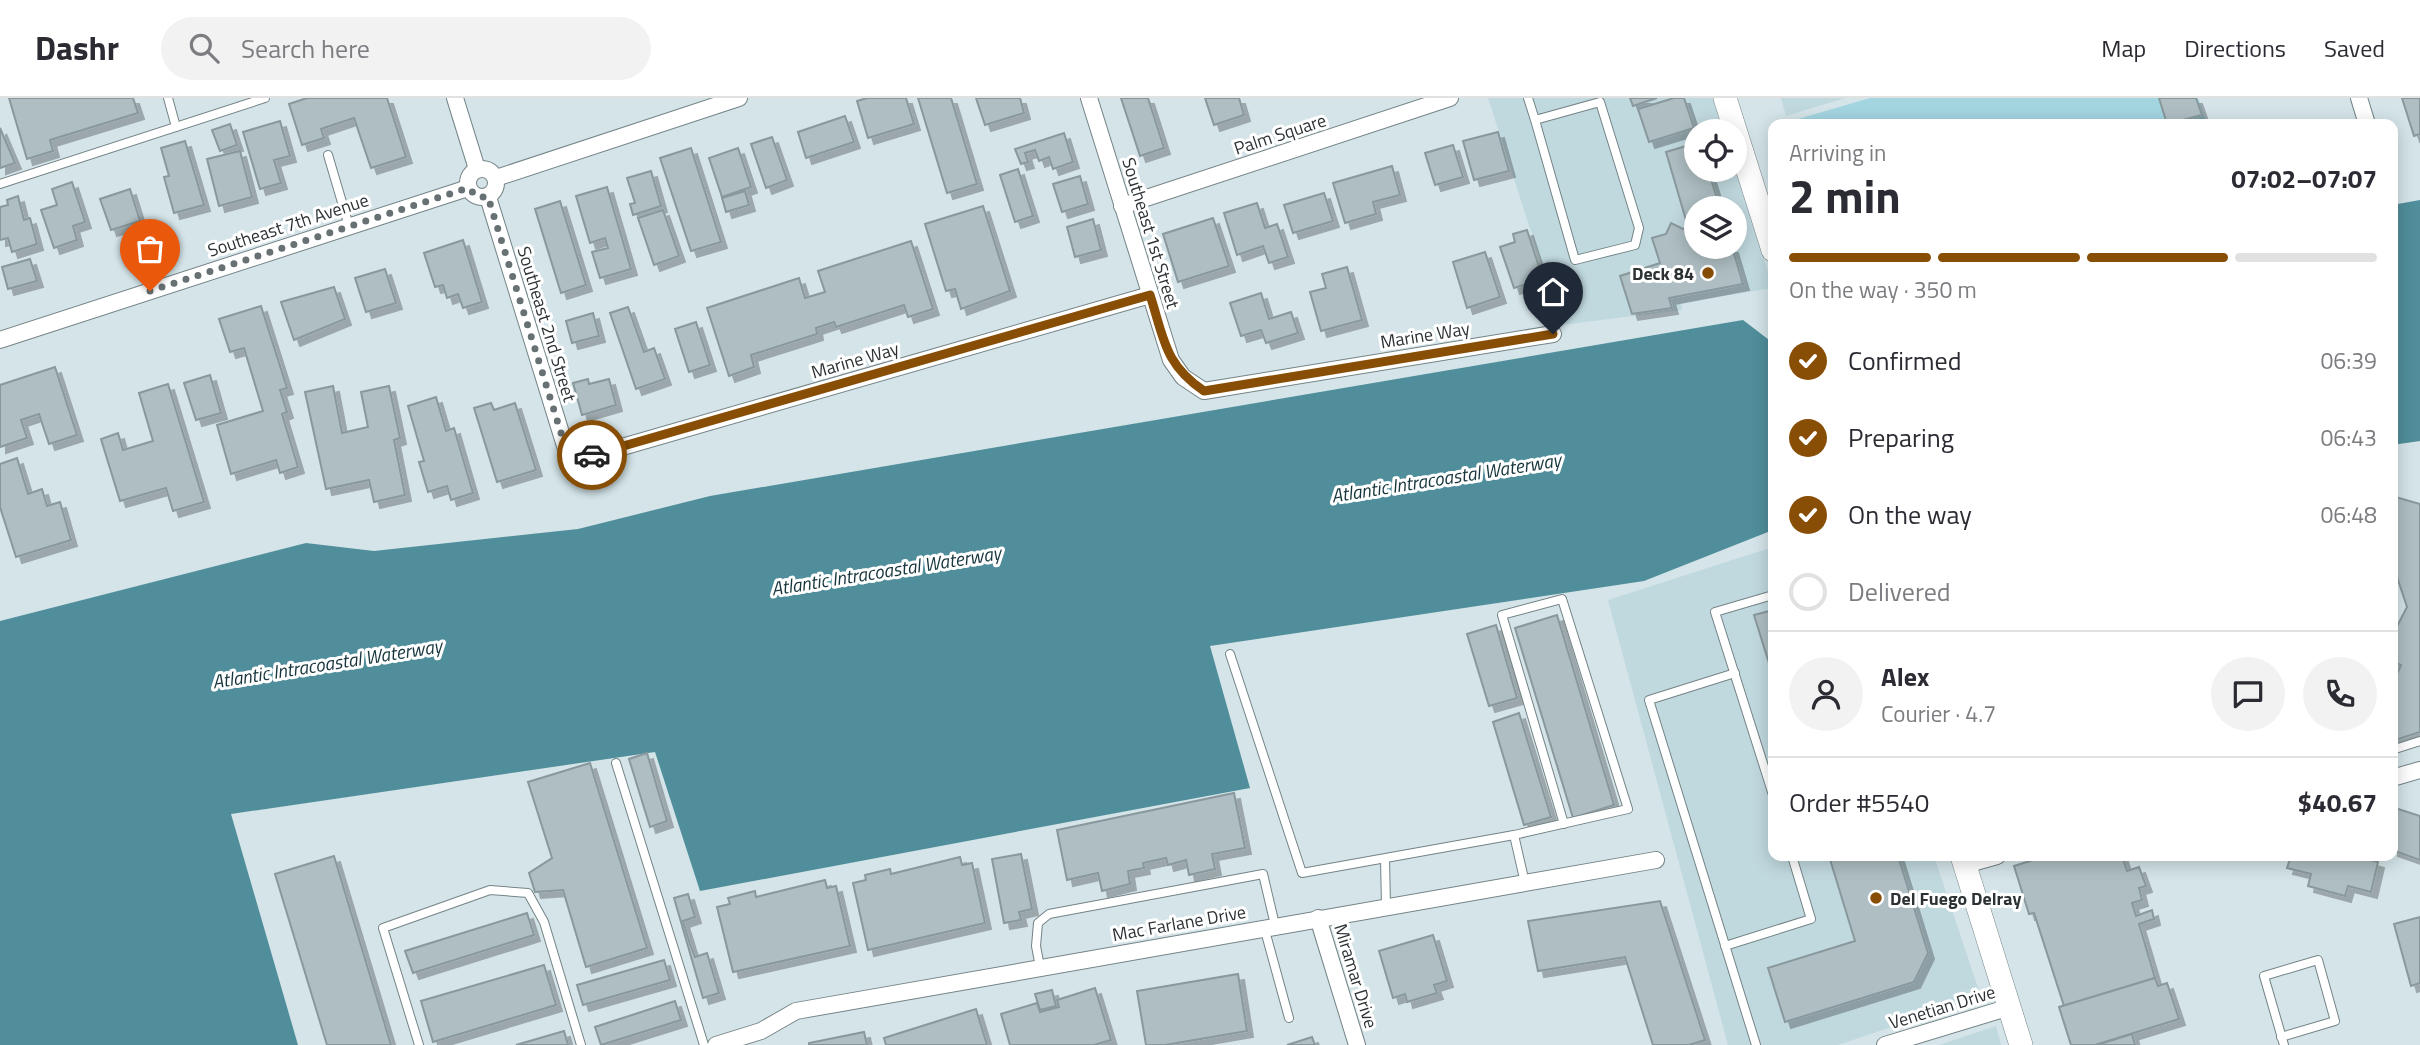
<!DOCTYPE html>
<meta charset="utf-8">
<style>
:root{--surface:#fff;--page:#f2f2f3;--text:#2b2b33;--muted:#7c7c81;--line:#e1e1e2;--accent:#884e05}
body{margin:0;font-family:"Titillium Web",sans-serif;background:var(--page);color:var(--text);height:100vh;display:flex;flex-direction:column;font-size:26px;white-space:nowrap}
*{box-sizing:border-box;margin:0}
p{font-size:23px;color:var(--muted)}
.icon{flex:none;width:38px;height:38px;fill:none;stroke:currentColor;stroke-width:2;stroke-linecap:round;stroke-linejoin:round}
.map{position:relative;flex:1;overflow:hidden}
.sheet{position:absolute;left:1768px;top:21px;width:630px;height:742px;display:flex;flex-direction:column;background:var(--surface);border-radius:14px;box-shadow:0 4px 18px #0003}
.sheet>*{flex:none}
.fabs{position:absolute;left:1684px;top:21px;display:grid;gap:14px}
.fabs a{display:grid;place-items:center;width:63px;height:63px;border-radius:50%;background:var(--surface);box-shadow:0 4px 18px #0003;font-size:35px}
.pin{position:absolute;display:grid;place-items:center;width:60px;height:60px;color:#fff;margin:-72px -30px;border-radius:50% 50% 50% 0;rotate:-45deg;box-shadow:0 0 7px #0007}
.pin .icon{rotate:45deg}
.courier{position:absolute;display:grid;place-items:center;width:70px;height:70px;margin:-35px;border:5px solid #884e05;border-radius:50%;background:#fff;color:#222;box-shadow:0 2px 9px #0007}
.summary em{font-style:normal;font-weight:700}
.summary div{display:flex;flex-direction:column-reverse}
.summary{display:flex;align-items:center;justify-content:space-between;height:119px;padding:0 21px}
h1{font-size:46px;font-weight:700;line-height:52px}
.bar{display:grid;grid-template-columns:repeat(4,1fr);gap:10px 7px;align-content:center;height:84px;padding:0 21px}
.bar i{height:9px;border-radius:5px;background:var(--line)}
.bar .active{background:var(--accent)}
.bar p{grid-column:span 4}
.line{display:flex;align-items:center;gap:18px;padding:0 21px;border-top:2px solid var(--line)}
.line div{flex:1}
.round{display:grid;place-items:center;flex:none;width:74px;height:74px;border-radius:37px;background:var(--page)}
ol{padding:0 21px;list-style:none}
li{display:flex;align-items:center;gap:21px;height:77px}
li p{margin-inline-start:auto}
li .icon{padding:7px;border-radius:50%;background:var(--accent);color:#fff;stroke-width:4}
li:last-child{color:var(--muted)}
li i{width:38px;height:38px;border:4px solid var(--line);border-radius:50%}
header{display:flex;align-items:center;gap:42px;box-sizing:border-box;height:98px;padding:0 35px;background:var(--surface);border-bottom:2px solid var(--line)}
header strong{font-size:33px}
nav{display:flex;gap:38px;margin-inline-start:auto;font-size:24px}
.search{width:490px;height:63px;background:var(--page);display:flex;align-items:center;gap:18px;box-sizing:border-box;padding:0 24px;border-radius:38px;color:var(--muted);font-size:26px}
.map>svg:first-child{display:block}
.built{fill:#c0d9df;fill-rule:evenodd}
.green{fill:#a3d5e1}
.water{fill:#508e9b}
.building{fill:#aebec2;stroke:#89989c;stroke-width:2;filter:url(#shadow)}
.lines{fill:none;stroke-linecap:round;stroke-linejoin:round}
.lane-casing{stroke:#748386;stroke-width:10}
.street-casing{stroke:#748386;stroke-width:18}
.secondary-casing{stroke:#748386;stroke-width:24}
.lane{stroke:#fff;stroke-width:8}
.street{stroke:#fff;stroke-width:16}
.secondary{stroke:#fff;stroke-width:23}
.done{stroke:#677073;stroke-width:7;stroke-dasharray:0 12.6}
.route{stroke:#884e05;stroke-width:9}
.poi-dot{fill:#884e05;stroke:#fff;stroke-width:2.5}
.labels{text-anchor:middle;dominant-baseline:central;stroke-width:6;stroke-linejoin:round;paint-order:stroke}
.street-label{font-size:18px;fill:#2c3234;stroke:#fff}
.poi-label{font-size:18px;font-weight:bold;fill:#2c3234;stroke:#fff;text-anchor:end}
.water-label{font-size:19px;font-style:italic;fill:#16353c;stroke:#fff}
</style>
<header>
<strong>Dashr</strong>
<div class="search"><svg class="icon" aria-label="search" viewBox="0 0 24 24"><circle cx="10" cy="10" r="6"/><path d="M15 15l6 6"/></svg>Search here</div>
<nav><a>Map</a><a>Directions</a><a>Saved</a></nav>
</header>
<div class="map">
<svg width="2420" height="947" viewBox="0 0 2420 947">
<defs>
<filter id="shadow"><feDropShadow dx="6" dy="6" stdDeviation="0" flood-color="#0004"/></filter>
</defs>
<rect width="100%" height="100%" fill="#d4e4e8"/>
<g class="built">
<path d="M1488 0H1714L1724 33H1696V72H1734V65L1773 190 1681 205 1682 212 1561 227ZM1696 110H1734V149H1696Z"/>
<polygon points="1781,0 1845,0 1786,18"/>
<polygon points="1773,449 1773,758 1934,758 1981,899 1838,947 1728,947 1608,502"/>
<polygon points="1996,928 2001,947 1939,947"/>
</g>
<polygon class="green" points="1870,0 2198,0 2207,26 1781,26"/>
<g class="water">
<polygon points="2420,102 2420,343 2392,347 2392,107"/>
<polygon points="1743,222 1773,245 1773,432 1644,483 1210,548 1250,690 700,793 655,654 231,716 298,947 0,947 0,523 306,445 374,453 578,431 710,398"/>
</g>
<g class="building">
<polygon points="9,0 133,0 138,15 50,42 53,53 27,61"/>
<polygon points="307,0 387,0 406,59 371,70 354,20 321,31 324,40 302,47 289,6"/>
<polygon points="867,0 906,0 914,26 868,40 857,3"/>
<polygon points="918,0 951,0 977,86 947,95"/>
<polygon points="976,0 1020,0 1024,15 985,27"/>
<polygon points="1121,0 1148,0 1164,50 1140,58"/>
<polygon points="1205,0 1239,0 1244,17 1214,27"/>
<polygon points="1630,0 1657,0 1633,8"/>
<polygon points="1674,0 1684,0 1694,30 1649,44 1638,11"/>
<polygon points="2159,0 2196,0 2202,17 2167,26"/>
<polygon points="2402,0 2420,0 2420,36 2414,38"/>
<polygon points="845,18 854,44 806,60 798,34"/>
<polygon points="280,23 290,58 274,62 281,85 260,91 243,34"/>
<polygon points="230,26 237,47 220,53 212,32"/>
<polygon points="0,30 15,65 0,70"/>
<polygon points="1498,34 1509,73 1474,82 1463,43"/>
<polygon points="1064,35 1073,64 1053,71 1049,59 1039,63 1035,52 1025,55 1028,64 1021,66 1015,51"/>
<polygon points="772,39 787,82 766,90 751,46"/>
<polygon points="185,43 204,107 174,115 164,79 169,78 161,50"/>
<polygon points="1696,45 1696,72 1708,72 1720,110 1696,110 1696,149 1732,149 1743,186 1669,200 1672,210 1632,216 1620,178 1660,165 1652,140 1666,136 1671,125 1683,131 1688,129 1666,54"/>
<polygon points="1453,47 1463,79 1435,87 1425,55"/>
<polygon points="691,50 721,144 691,153 660,60"/>
<polygon points="738,50 751,89 722,99 709,60"/>
<polygon points="240,53 252,99 219,108 207,61"/>
<polygon points="1392,68 1400,97 1373,104 1376,116 1345,125 1333,85"/>
<polygon points="1018,71 1033,118 1015,124 1000,77"/>
<polygon points="651,73 661,108 633,117 630,106 635,105 627,80"/>
<polygon points="1080,78 1088,106 1062,114 1053,86"/>
<polygon points="72,84 85,124 73,128 77,142 54,150 41,112 57,107 52,91"/>
<polygon points="607,89 631,171 600,180 592,154 608,150 605,140 590,145 576,98"/>
<polygon points="130,91 140,123 111,132 100,101"/>
<polygon points="745,93 749,107 726,114 722,100"/>
<polygon points="1324,95 1333,123 1293,135 1284,107"/>
<polygon points="18,98 24,122 30,120 37,146 12,154 8,140 0,142 0,109 8,107 7,102"/>
<polygon points="560,103 586,187 561,195 535,111"/>
<polygon points="1257,105 1265,130 1277,126 1288,159 1269,165 1263,148 1237,157 1224,115"/>
<polygon points="983,108 1010,193 961,211 955,191 946,193 925,126"/>
<polygon points="663,112 679,158 654,167 638,120"/>
<polygon points="1213,120 1229,168 1178,184 1163,136"/>
<polygon points="1093,121 1101,152 1075,159 1067,129"/>
<polygon points="1527,132 1543,181 1514,190 1500,149 1515,144 1513,136"/>
<polygon points="463,142 482,204 463,210 458,196 447,200 443,187 435,189 424,155"/>
<polygon points="911,143 933,211 908,219 904,207 836,229 834,224 816,230 817,236 751,257 754,269 729,278 707,210 799,180 805,200 825,194 818,173"/>
<polygon points="1485,154 1500,199 1467,210 1453,164"/>
<polygon points="30,161 37,183 8,191 2,169"/>
<polygon points="1347,169 1362,222 1321,233 1310,194 1326,190 1322,176"/>
<polygon points="385,171 396,205 366,214 355,180"/>
<polygon points="334,189 345,221 294,242 281,204"/>
<polygon points="1261,195 1269,221 1291,214 1298,235 1266,245 1261,232 1241,238 1230,205"/>
<polygon points="261,208 287,290 280,292 287,314 282,316 298,369 280,375 276,362 231,376 217,327 263,313 244,250 230,254 219,221"/>
<polygon points="628,209 644,254 654,250 665,281 636,291 610,215"/>
<polygon points="593,215 599,238 572,245 566,223"/>
<polygon points="696,224 710,267 689,274 675,231"/>
<polygon points="55,269 77,337 49,346 39,316 21,322 27,340 0,349 0,287"/>
<polygon points="210,277 221,315 196,322 184,285"/>
<polygon points="588,281 589,286 609,281 616,307 582,317 573,285"/>
<polygon points="168,286 204,404 173,413 166,390 120,403 101,341 118,335 123,352 153,343 139,295"/>
<polygon points="333,288 342,335 368,329 361,294 389,288 400,340 394,342 405,397 374,404 369,382 326,391 305,294"/>
<polygon points="436,299 446,333 454,330 473,395 451,402 447,388 428,394 419,364 424,363 408,308"/>
<polygon points="491,305 494,312 515,305 536,372 497,384 474,310"/>
<polygon points="17,360 28,396 42,391 47,408 60,404 71,442 16,459 0,409 0,366"/>
<polygon points="2392,398 2420,406 2420,634 2392,643 2392,587 2401,567 2392,563 2392,538 2407,509 2392,464"/>
<polygon points="1773,512 1773,578 1754,517"/>
<polygon points="1557,517 1614,707 1573,720 1515,530"/>
<polygon points="1496,527 1517,600 1489,608 1467,536"/>
<polygon points="1519,615 1551,719 1524,727 1493,624"/>
<polygon points="647,655 667,723 650,729 629,661"/>
<polygon points="590,665 647,850 586,869 563,792 535,794 529,775 552,760 528,684"/>
<polygon points="1234,695 1245,750 1212,756 1215,771 1189,777 1186,762 1168,767 1166,760 1143,765 1144,770 1128,773 1130,786 1102,793 1098,775 1067,782 1057,732"/>
<polygon points="2395,710 2420,718 2420,762 2392,752"/>
<polygon points="1021,756 1032,811 1019,814 1021,822 1004,825 992,761"/>
<polygon points="334,758 391,947 327,947 275,776"/>
<polygon points="1829,758 1898,758 1928,855 1914,884 1785,924 1768,870 1855,843"/>
<polygon points="2046,758 2122,758 2127,773 2139,769 2146,788 2139,790 2142,802 2132,805 2136,818 2152,812 2154,821 2139,826 2155,880 2064,908 2034,815 2029,816 2014,768"/>
<polygon points="2291,758 2356,758 2378,764 2371,794 2348,788 2345,798 2308,788 2311,776 2287,770"/>
<polygon points="960,759 962,767 972,765 985,825 868,852 853,785 866,782 865,777 890,771 891,776"/>
<polygon points="825,782 827,790 836,788 850,848 733,874 717,809 730,806 728,800 755,793 756,799"/>
<polygon points="688,796 695,819 683,823 690,846 695,859 707,855 719,895 703,900 674,800"/>
<polygon points="1660,803 1705,942 1689,947 1653,947 1625,859 1538,873 1528,823"/>
<polygon points="527,815 534,837 413,875 405,853"/>
<polygon points="2420,819 2420,885 2411,888 2394,826"/>
<polygon points="1433,837 1447,883 1434,887 1437,895 1407,904 1405,896 1393,900 1379,853"/>
<polygon points="664,862 670,882 583,907 577,887"/>
<polygon points="544,867 556,907 433,944 421,903"/>
<polygon points="1238,876 1247,933 1165,947 1146,947 1137,893"/>
<polygon points="2155,880 2158,888 2167,885 2179,921 2095,947 2071,947 2059,909"/>
<polygon points="1095,890 1111,942 1094,947 1010,947 1001,916 1037,905 1040,914 1059,909 1057,902"/>
<polygon points="1052,892 1056,908 1040,912 1035,896"/>
<polygon points="675,903 681,922 601,947 595,929"/>
<polygon points="976,911 987,947 886,947 884,940"/>
<polygon points="564,933 568,947 516,947"/>
<polygon points="864,934 867,947 809,947 809,945"/>
<polygon points="2132,936 2135,947 2097,947"/>
<polygon points="1312,939 1315,947 1287,947"/>
</g>
<g class="lines">
<g class="lane-casing">
<g id="lane">
<polyline points="168,0 176,29"/>
<polyline points="1528,0 1535,22 1575,162 1635,147 1639,130 1600,4 1535,22"/>
<polyline points="328,57 349,128"/>
<polyline points="0,86 265,0"/>
<polyline points="1773,497 1715,514 1773,697"/>
<polyline points="1230,556 1302,775 1514,737 1628,711 1562,501 1502,517 1564,726"/>
<polyline points="1735,575 1649,602 1756,947"/>
<polyline points="2392,652 2420,643"/>
<polyline points="616,665 704,947"/>
<polyline points="1514,737 1525,785"/>
<polyline points="1385,761 1386,808"/>
<polyline points="1264,829 1289,920"/>
<polyline points="1725,848 1811,821 1792,758"/>
<polyline points="1040,869 1036,848 1038,825 1049,816 1263,776 1275,827"/>
<polyline points="2281,939 2335,923 2318,862 2264,878 2284,947"/>
<polyline points="419,947 383,830 490,792 528,795 544,824 581,947"/>
</g>
</g>
<g class="street-casing">
<g id="street">
<polyline points="455,0 477,71"/>
<polyline points="1089,0 1171,262 1183,279 1204,293 1553,236"/>
<polyline points="2359,0 2367,26"/>
<circle cx="482" cy="85" r="14"/>
<polyline points="496,80 739,0"/>
<polyline points="488,99 570,364 1150,197"/>
<polyline points="1122,108 1450,0"/>
<polyline points="0,242 468,90"/>
<polyline points="2392,680 2420,672"/>
<polyline points="1965,767 1997,758"/>
<polyline points="1318,820 1357,947"/>
<polyline points="716,947 761,933 796,913 1656,762"/>
<polyline points="1885,947 2010,909"/>
</g>
</g>
<g class="secondary-casing">
<g id="secondary">
<polyline points="1725,0 1773,152"/>
<polyline points="1962,758 2021,947"/>
</g>
</g>
<use href="#lane" class="lane"/>
<use href="#street" class="street"/>
<use href="#secondary" class="secondary"/>
</g>
<g class="lines">
<polyline class="done" points="150,193 468,90 478,99 488,99 570,364 592,357"/>
<path class="route" d="M592 357 1150 197C1164 240 1164 266 1204 293L1553 236"/>
</g>
<g class="poi-dot">
<circle cx="1708" cy="175" r="7"/>
<circle cx="1876" cy="800" r="7"/>
</g>
<g class="labels">
<g class="street-label">
<text transform="translate(1280 36) rotate(-18)">Palm Square</text>
<text transform="translate(288 127) rotate(-18)">Southeast 7th Avenue</text>
<text transform="translate(1151 135) rotate(73)">Southeast 1st Street</text>
<text transform="translate(547 226) rotate(73)">Southeast 2nd Street</text>
<text transform="translate(1425 237) rotate(-9)">Marine Way</text>
<text transform="translate(855 262) rotate(-16)">Marine Way</text>
<text transform="translate(1179 825) rotate(-10)">Mac Farlane Drive</text>
<text transform="translate(1356 878) rotate(73)">Miramar Drive</text>
<text transform="translate(1942 909) rotate(-17)">Venetian Drive</text>
</g>
<g class="poi-label">
<text x="1694" y="175">Deck 84</text>
<text x="1890" y="800" text-anchor="start">Del Fuego Delray</text>
</g>
<g class="water-label">
<text transform="translate(1446 379) rotate(-9)">Atlantic Intracoastal Waterway</text>
<text transform="translate(886 472) rotate(-9)">Atlantic Intracoastal Waterway</text>
<text transform="translate(327 565) rotate(-9)">Atlantic Intracoastal Waterway</text>
</g>
</g>
</svg>
<div class="fabs">
<a><svg class="icon" aria-label="locate" viewBox="0 0 24 24"><circle cx="12" cy="12" r="6"/><path d="M12 2v4M12 18v4M2 12h4M18 12h4"/></svg></a>
<a><svg class="icon" aria-label="layers" viewBox="0 0 24 24"><path d="M12 4l9 5-9 5-9-5zM3 14l9 5 9-5"/></svg></a>
</div>
<div class="pin" style="left:150px;top:193px;background:#ea580c"><svg class="icon" aria-label="bag" viewBox="0 0 24 24"><path d="M5 8h14l-1 12H6zM9 8a3 3 0 0 1 6 0"/></svg></div>
<div class="pin" style="left:1553px;top:236px;background:#1f2937"><svg class="icon" aria-label="home" viewBox="0 0 24 24"><path d="M3 11l9-7 9 7M6 9v11h12V9"/></svg></div>
<div class="courier" style="left:592px;top:357px"><svg class="icon" aria-label="car" viewBox="0 0 24 24"><path d="M5 17H2v-5l4-1 3-4h7l3 4 3 1v5h-3M9 17h6M6 11h13"/><circle cx="7" cy="17" r="2"/><circle cx="17" cy="17" r="2"/></svg></div>
<section class="sheet">
<div class="summary"><div><h1>2 min</h1><p>Arriving in</p></div><em>07:02–07:07</em></div>
<div class="bar"><i class="active"></i><i class="active"></i><i class="active"></i><i></i><p>On the way · 350 m</p></div>
<ol>
<li><svg class="icon" aria-label="check" viewBox="0 0 24 24"><path d="M5 12l5 5 9-10"/></svg>Confirmed<p>06:39</p></li>
<li><svg class="icon" aria-label="check" viewBox="0 0 24 24"><path d="M5 12l5 5 9-10"/></svg>Preparing<p>06:43</p></li>
<li><svg class="icon" aria-label="check" viewBox="0 0 24 24"><path d="M5 12l5 5 9-10"/></svg>On the way<p>06:48</p></li>
<li><i></i>Delivered</li>
</ol>
<div class="line" style="height:126px"><a class="round"><svg class="icon" aria-label="person" viewBox="0 0 24 24"><circle cx="12" cy="8" r="4"/><path d="M4 21q1-7 8-7t8 7"/></svg></a><div><b>Alex</b><p>Courier · 4.7</p></div><a class="round"><svg class="icon" aria-label="chat" viewBox="0 0 24 24"><path d="M4 5h16v11H9l-5 4z"/></svg></a><a class="round"><svg class="icon" aria-label="phone" viewBox="0 0 24 24"><path d="M5 4h4l2 5-3 2q2 4 5 5l2-3 5 2v4C11 20 4 13 5 4z"/></svg></a></div>
<div class="line" style="height:91px"><div>Order #5540</div><b>$40.67</b></div>
</section>
</div>
